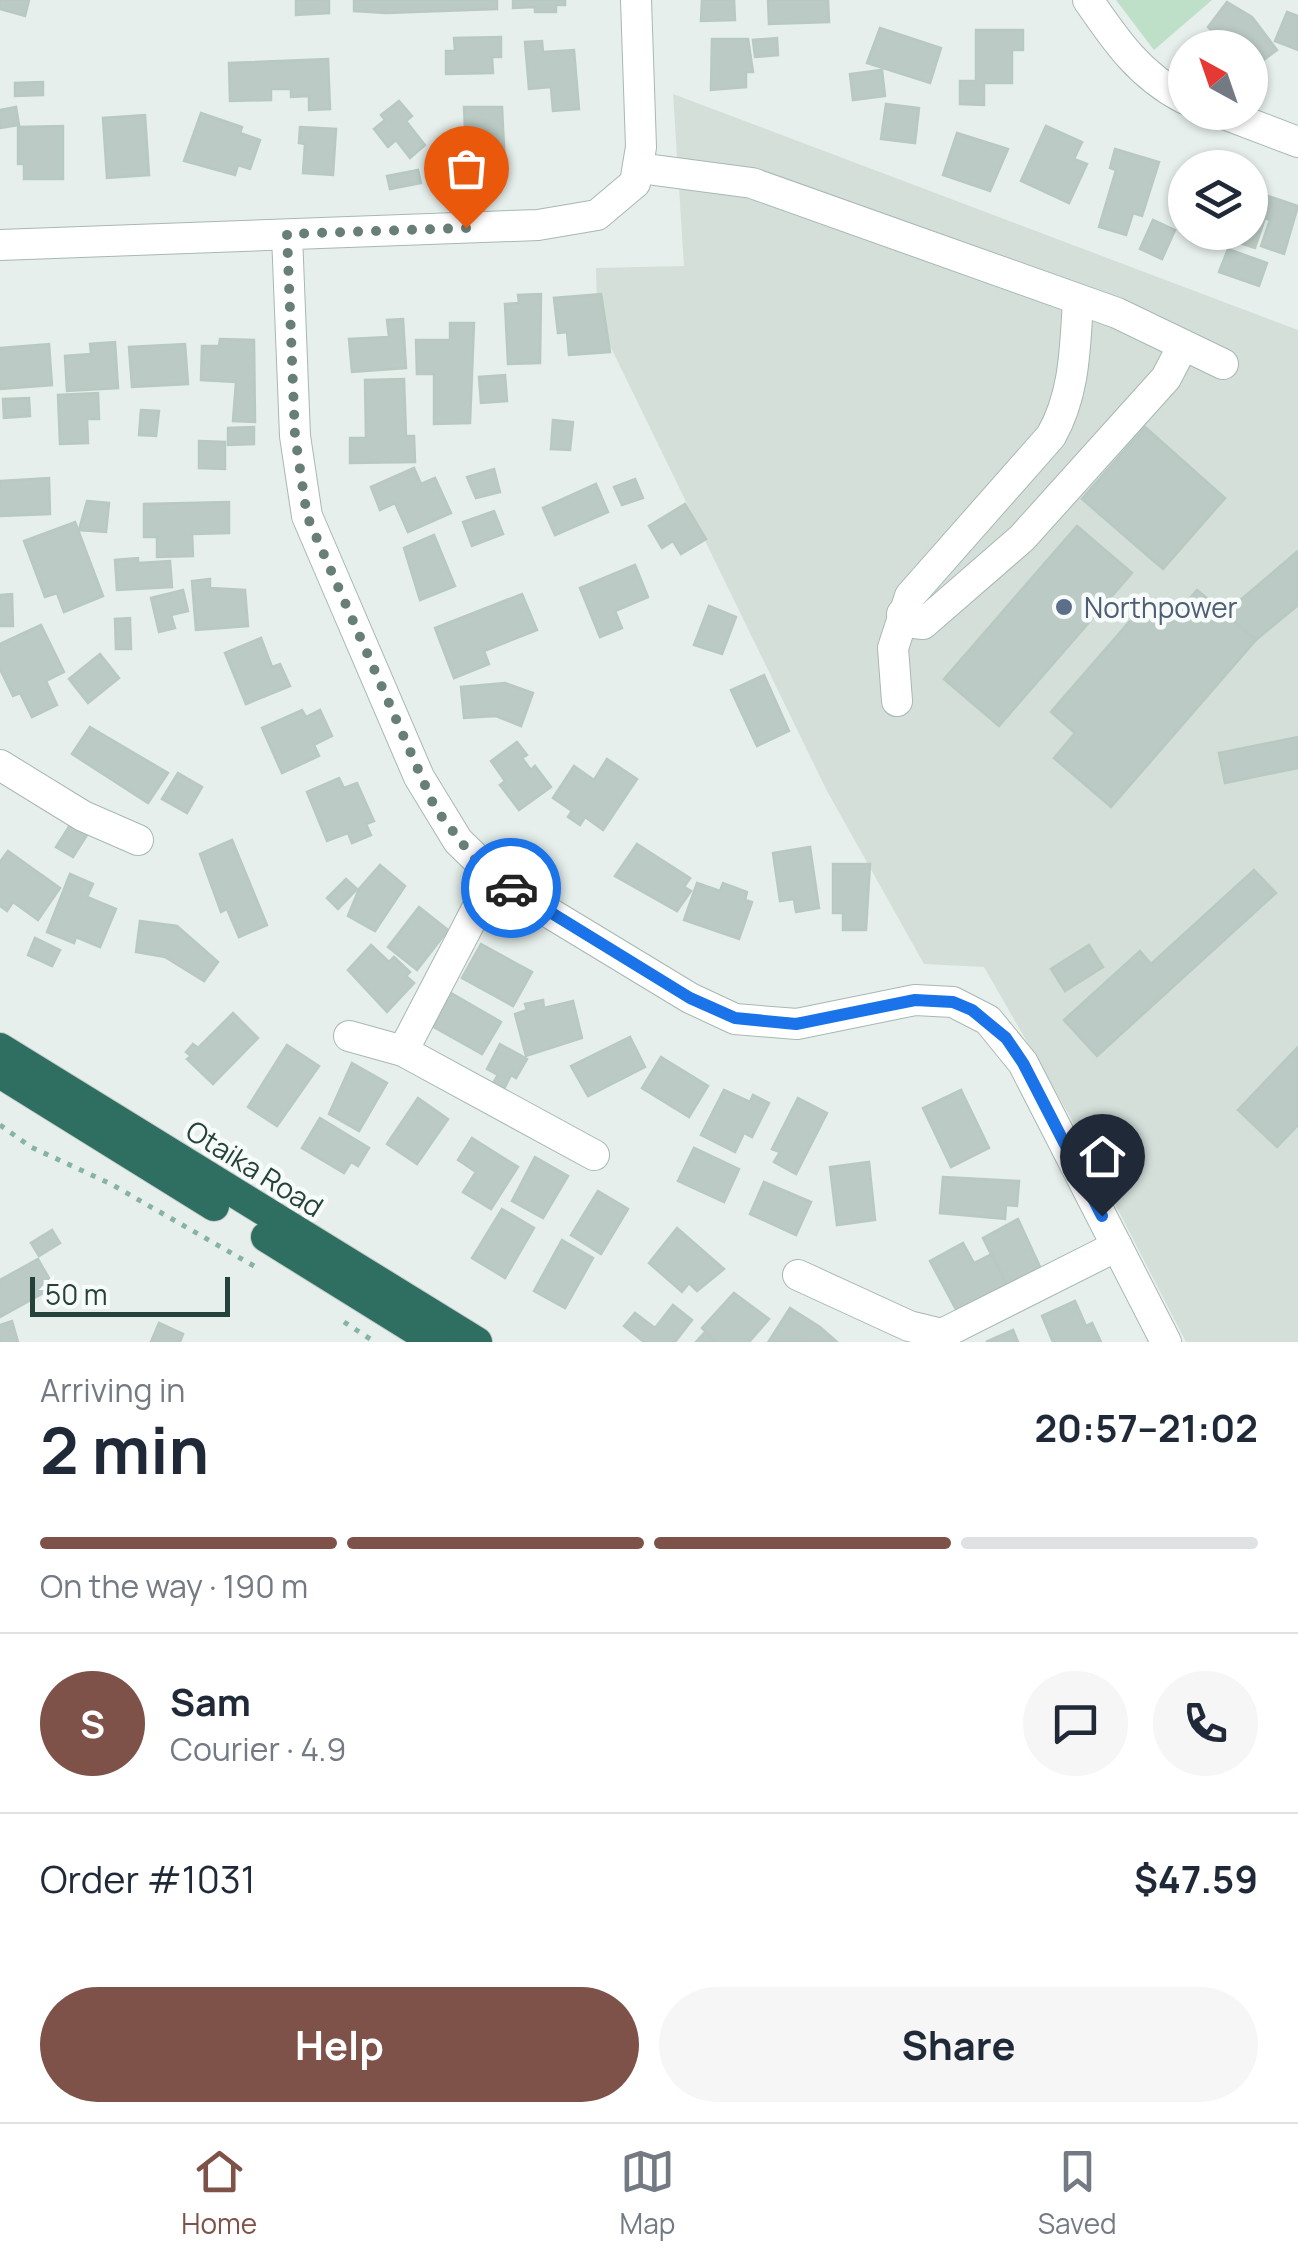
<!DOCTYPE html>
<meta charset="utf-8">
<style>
:root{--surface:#fff;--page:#f6f6f7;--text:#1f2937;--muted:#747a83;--line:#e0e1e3;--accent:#7f5249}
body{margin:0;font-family:Manrope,sans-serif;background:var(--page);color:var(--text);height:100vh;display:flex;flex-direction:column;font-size:38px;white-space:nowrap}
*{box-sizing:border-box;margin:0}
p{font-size:32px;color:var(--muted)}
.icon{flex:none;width:55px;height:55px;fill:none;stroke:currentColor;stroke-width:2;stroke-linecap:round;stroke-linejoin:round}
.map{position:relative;height:1342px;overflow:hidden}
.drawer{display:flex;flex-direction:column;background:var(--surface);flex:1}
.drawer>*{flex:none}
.needle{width:65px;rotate:320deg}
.controls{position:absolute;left:1168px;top:30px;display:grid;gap:20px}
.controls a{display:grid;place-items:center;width:100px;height:100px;border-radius:50%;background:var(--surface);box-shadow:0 2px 8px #0004;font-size:50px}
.scale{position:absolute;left:30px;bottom:25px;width:200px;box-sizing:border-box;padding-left:10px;border:5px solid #24423a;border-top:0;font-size:28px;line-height:35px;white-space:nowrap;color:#24423a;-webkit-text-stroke:8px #f7fbf9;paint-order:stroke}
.pin{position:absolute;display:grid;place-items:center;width:85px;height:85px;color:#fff;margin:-102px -42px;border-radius:50% 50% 50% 0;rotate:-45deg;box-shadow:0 0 10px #0007}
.pin .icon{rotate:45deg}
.courier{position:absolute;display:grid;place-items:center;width:100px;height:100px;margin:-50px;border:8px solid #1a73e8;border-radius:50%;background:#fff;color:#222;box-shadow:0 2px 12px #0007}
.head em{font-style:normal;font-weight:700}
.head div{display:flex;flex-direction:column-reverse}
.head{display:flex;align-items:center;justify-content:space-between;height:170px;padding:0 40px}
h1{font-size:65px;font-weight:700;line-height:75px}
.bar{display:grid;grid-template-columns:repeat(4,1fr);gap:15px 10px;align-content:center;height:120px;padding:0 40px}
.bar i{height:12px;border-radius:8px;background:var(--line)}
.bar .on{background:var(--accent)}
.bar p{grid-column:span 4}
.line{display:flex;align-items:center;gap:25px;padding:0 40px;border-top:2px solid var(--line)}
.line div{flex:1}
.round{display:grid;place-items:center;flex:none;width:105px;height:105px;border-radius:52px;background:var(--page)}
.action{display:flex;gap:20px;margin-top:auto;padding:20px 40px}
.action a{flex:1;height:115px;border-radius:60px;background:var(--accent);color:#fff;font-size:40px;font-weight:700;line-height:115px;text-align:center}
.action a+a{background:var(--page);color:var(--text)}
.dock{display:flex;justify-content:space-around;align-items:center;height:140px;border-top:2px solid var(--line);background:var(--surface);font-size:28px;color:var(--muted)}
.dock a{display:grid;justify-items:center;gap:5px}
.dock .on{color:var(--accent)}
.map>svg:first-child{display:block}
.built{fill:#d4dfda}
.green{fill:#bfe0c8}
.building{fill:#bbcac4;stroke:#b8c9c2;stroke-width:2.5}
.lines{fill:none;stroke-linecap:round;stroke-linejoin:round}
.minor-casing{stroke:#a8b8b2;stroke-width:32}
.highway-casing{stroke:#c2cac8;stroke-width:32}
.path{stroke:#86b3a5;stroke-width:5;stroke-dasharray:5 8;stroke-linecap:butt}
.minor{stroke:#fff;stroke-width:30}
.highway{stroke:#2f6f62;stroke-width:30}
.done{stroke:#687f78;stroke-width:10;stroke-dasharray:0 18}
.route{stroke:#1a73e8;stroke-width:12}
.service-dot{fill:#5c6f8a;stroke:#f7fbf9;stroke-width:4}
.labels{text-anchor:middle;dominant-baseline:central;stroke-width:9;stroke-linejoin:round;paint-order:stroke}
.service-label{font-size:28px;fill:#4e5e75;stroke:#f7fbf9;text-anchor:start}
.street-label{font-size:28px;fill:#24423a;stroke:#f7fbf9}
</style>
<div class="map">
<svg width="1298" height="1342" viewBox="0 0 1298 1342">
<rect width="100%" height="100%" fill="#e6efeb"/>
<polygon class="built" points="673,94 1298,330 1298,1342 1186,1342 1073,1122 984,967 924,964 827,791 597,319 596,268 684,266"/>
<polygon class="green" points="1116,0 1212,0 1154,50"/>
<g class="building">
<polygon points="0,0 29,0 25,16 0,9"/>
<polygon points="296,0 329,0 329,13 296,15"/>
<polygon points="354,0 497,0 497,9 386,13 354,11"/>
<polygon points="513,0 565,0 565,5 556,5 556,12 535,12 535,7 513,8"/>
<polygon points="702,0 734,0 735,20 701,21"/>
<polygon points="768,0 828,0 829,22 769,24"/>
<polygon points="1227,2 1252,17 1277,50 1250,70 1250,48 1232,48 1208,27"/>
<polygon points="1287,12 1298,16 1298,50 1275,41"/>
<polygon points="880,28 941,48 930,83 867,63"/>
<polygon points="976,30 1023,30 1023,50 1012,50 1012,83 984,83 984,105 960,104 960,81 976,81"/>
<polygon points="501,37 501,57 492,57 493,73 446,74 446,51 455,51 454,38"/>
<polygon points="777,38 778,55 755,57 753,40"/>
<polygon points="712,39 748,39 753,72 746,72 746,87 711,90"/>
<polygon points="542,41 543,52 574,50 579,109 553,111 551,87 529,89 525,42"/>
<polygon points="328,59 330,109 309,110 309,96 291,97 291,89 271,89 271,100 230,101 229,63"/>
<polygon points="882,70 885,96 853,100 850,74"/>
<polygon points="43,82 43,95 15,96 15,83"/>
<polygon points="399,101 412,116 406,121 425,145 410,158 396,140 388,147 374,129 385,120 381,115"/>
<polygon points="886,104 919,108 915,143 881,139"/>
<polygon points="16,107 19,125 0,128 0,110"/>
<polygon points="464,107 502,107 505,167 479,168 478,150 466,151"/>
<polygon points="201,113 242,127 240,133 260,140 250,169 238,165 235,175 184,161"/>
<polygon points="145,115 149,175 107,178 103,118"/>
<polygon points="63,126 63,179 24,179 24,164 18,164 18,127"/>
<polygon points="1046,126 1082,142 1074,159 1087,164 1069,203 1021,181"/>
<polygon points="300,127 336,129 333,175 303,173 305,144 299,143"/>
<polygon points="957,133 1008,149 990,191 943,175"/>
<polygon points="1115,149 1159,162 1142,216 1133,213 1126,235 1099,227 1116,170 1110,168"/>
<polygon points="418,170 421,183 390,189 387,176"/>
<polygon points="1185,190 1185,218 1172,209"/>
<polygon points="1250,190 1298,206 1284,254 1261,246 1270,220 1265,218 1255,248 1221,237 1223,232 1250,232"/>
<polygon points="1153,220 1175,230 1162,259 1140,249"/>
<polygon points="1228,249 1267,263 1259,286 1219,272"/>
<polygon points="541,294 540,363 508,364 505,304 519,303 518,295"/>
<polygon points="601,294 610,352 569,355 567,332 558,333 554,298"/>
<polygon points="403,319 406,368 352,372 349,339 389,337 387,320"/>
<polygon points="450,323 474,323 470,423 434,424 434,374 417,374 416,340 450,340"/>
<polygon points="220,339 254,340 255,422 233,421 236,382 201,380 202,346 219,346"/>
<polygon points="115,342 118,388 67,391 65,356 91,354 90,344"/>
<polygon points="49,344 52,385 0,389 0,348"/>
<polygon points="185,344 188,384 132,387 129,347"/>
<polygon points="505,375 507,401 481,403 479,377"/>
<polygon points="404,379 406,436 414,436 415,462 350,463 350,438 366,438 365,380"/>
<polygon points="98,393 99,419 87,419 88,443 60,444 58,395"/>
<polygon points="29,398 30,416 4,418 3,399"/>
<polygon points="141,410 159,411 156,436 139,435"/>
<polygon points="553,420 573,422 570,450 551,449"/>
<polygon points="254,427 254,444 228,445 228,428"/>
<polygon points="1145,427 1225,498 1163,569 1082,499"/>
<polygon points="199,441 225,442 225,469 199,468"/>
<polygon points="414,468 421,484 435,478 451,513 408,532 395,503 380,510 371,487"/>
<polygon points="494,469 500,492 476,498 467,477"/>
<polygon points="49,478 50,514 0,516 0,481"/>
<polygon points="635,479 643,498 622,505 614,487"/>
<polygon points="596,484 608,512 555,535 543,508"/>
<polygon points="87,501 109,503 106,532 79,530"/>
<polygon points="229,502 229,533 192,534 193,556 157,557 157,537 144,537 144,504"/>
<polygon points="685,504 706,539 681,554 673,541 662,548 649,526"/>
<polygon points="494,511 503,534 472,546 463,522"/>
<polygon points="75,522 103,596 64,612 57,593 45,597 24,541"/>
<polygon points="1077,526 1132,573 999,726 944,679"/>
<polygon points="434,535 455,586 420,600 404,548"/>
<polygon points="1298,551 1298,605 1256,640 1224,614"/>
<polygon points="138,558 138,563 170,561 172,587 117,590 115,560"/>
<polygon points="635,565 648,597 615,611 622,628 600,637 580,588"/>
<polygon points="210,579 210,588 245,590 248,626 196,630 192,581"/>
<polygon points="183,590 188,611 171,615 175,628 159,632 151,598"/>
<polygon points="1197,590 1256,640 1111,807 1054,758 1075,733 1051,712 1150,598 1173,618"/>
<polygon points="12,594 13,626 0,626 0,595"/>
<polygon points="522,594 537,630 484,651 489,664 454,678 435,628"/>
<polygon points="709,606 736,617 722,654 694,645"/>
<polygon points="130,618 131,649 116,649 115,619"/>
<polygon points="41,625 64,672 46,681 57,705 32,717 20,693 13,696 0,669 0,644"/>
<polygon points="261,638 272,667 280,664 290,686 246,704 225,653"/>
<polygon points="100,654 119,678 88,703 69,679"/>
<polygon points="764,675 789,731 757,746 731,690"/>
<polygon points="505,683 533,693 521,726 496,716 464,718 461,687"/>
<polygon points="302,710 306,717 320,710 332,736 314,745 319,756 282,773 262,728"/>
<polygon points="90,727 168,773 148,803 72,754"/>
<polygon points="1298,737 1298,768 1225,783 1219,753"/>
<polygon points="517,742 527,755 522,758 531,770 535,766 551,787 519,810 500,785 505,781 491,761"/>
<polygon points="607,759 637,779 603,830 585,817 580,825 568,817 572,811 553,798 574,766 594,780"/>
<polygon points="178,773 202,787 187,813 162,799"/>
<polygon points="339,778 344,788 357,783 374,821 366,824 371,835 352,843 348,833 327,841 307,792"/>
<polygon points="70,825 87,835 73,857 56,847"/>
<polygon points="232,840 267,925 239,937 227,909 221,912 200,854"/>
<polygon points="637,844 690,878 684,887 691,891 677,911 615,876"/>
<polygon points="810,847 819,908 796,912 794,899 780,901 773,853"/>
<polygon points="8,851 60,888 38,920 13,902 7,911 0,906 0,862"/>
<polygon points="833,864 870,864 866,930 843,930 843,913 833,913"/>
<polygon points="380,865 405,886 375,931 348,916 359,889"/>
<polygon points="1254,870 1276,893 1097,1056 1064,1020 1140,951 1151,964"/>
<polygon points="70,874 93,884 87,897 116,909 100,947 76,937 74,943 47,932"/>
<polygon points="346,879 357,889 338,909 327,898"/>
<polygon points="697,883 720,891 723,883 747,892 745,900 752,902 739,939 684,920"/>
<polygon points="419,907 448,930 417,970 388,947"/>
<polygon points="140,921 177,926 218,962 204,981 165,957 136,952"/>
<polygon points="35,938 60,950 52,966 28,955"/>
<polygon points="481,944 532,972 513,1006 462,978"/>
<polygon points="371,945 389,962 394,957 410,972 406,976 414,983 387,1012 348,970"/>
<polygon points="1089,945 1103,967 1065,991 1051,969"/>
<polygon points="451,993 501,1022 482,1054 432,1026"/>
<polygon points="543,1000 544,1008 573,1001 582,1038 526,1056 515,1014 527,1010 525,1004"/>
<polygon points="233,1013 258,1038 213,1084 187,1059 191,1056 186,1052 193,1044 198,1048"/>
<polygon points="630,1037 645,1067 588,1096 571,1066"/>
<polygon points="500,1044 527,1059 516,1078 511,1075 504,1089 493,1083 498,1075 487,1069"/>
<polygon points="287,1045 319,1066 277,1126 248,1107"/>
<polygon points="1298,1047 1298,1125 1277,1147 1238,1110"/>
<polygon points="661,1057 708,1086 689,1117 642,1088"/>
<polygon points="352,1063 387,1083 359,1131 329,1114"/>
<polygon points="724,1090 750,1102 753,1095 769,1103 752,1137 744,1133 735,1152 701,1135"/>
<polygon points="961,1090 989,1148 951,1167 923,1108"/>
<polygon points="418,1098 448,1119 417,1164 387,1144"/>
<polygon points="798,1098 827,1113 796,1174 774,1162 780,1152 772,1149"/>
<polygon points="320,1118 369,1148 358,1166 351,1162 344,1173 302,1148"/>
<polygon points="472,1138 518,1167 491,1209 463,1192 476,1172 458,1160"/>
<polygon points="694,1148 739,1169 724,1202 678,1181"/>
<polygon points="535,1157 568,1176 543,1218 512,1201"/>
<polygon points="869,1162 875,1220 837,1225 830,1167"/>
<polygon points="943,1177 1019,1181 1017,1206 1006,1205 1005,1219 940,1213"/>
<polygon points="764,1182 811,1202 796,1235 750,1214"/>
<polygon points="598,1191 628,1209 601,1254 571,1235"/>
<polygon points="502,1209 534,1228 505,1278 472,1258"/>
<polygon points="1018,1219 1042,1271 1007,1286 983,1238"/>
<polygon points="677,1228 724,1269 697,1291 689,1283 682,1292 649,1263"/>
<polygon points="52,1230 60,1243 39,1256 31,1243"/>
<polygon points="562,1240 593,1258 565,1308 534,1291"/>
<polygon points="963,1243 974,1263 992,1254 1007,1286 958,1313 930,1261"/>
<polygon points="38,1259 54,1287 0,1317 0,1280"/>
<polygon points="734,1293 769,1319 749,1342 716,1342 702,1328"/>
<polygon points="1075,1301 1086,1326 1092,1323 1101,1342 1053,1342 1042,1316"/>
<polygon points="673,1305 692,1320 675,1342 644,1342 624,1326 635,1313 655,1328"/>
<polygon points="790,1308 820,1327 837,1342 769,1341"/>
<polygon points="12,1321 18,1342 0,1342 0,1325"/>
<polygon points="159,1323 183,1334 180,1342 151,1342"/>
<polygon points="1013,1330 1018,1342 986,1342"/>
<polygon points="705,1332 706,1333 716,1342 696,1342"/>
</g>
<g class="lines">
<g class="minor-casing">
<g id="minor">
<path d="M1088 0C1116 41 1140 76 1185 99"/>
<polyline points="1219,112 1298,142"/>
<polyline points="639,168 752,183 1117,313 1223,364"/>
<polyline points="287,235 295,436 307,516 419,777 458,841 494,876 553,915 690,998 735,1019 797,1024 915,1000 953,1002 988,1020 1023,1063 1166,1342"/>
<polyline points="0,245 538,225 597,215 635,183 641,147 636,0"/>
<polyline points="902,614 907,622 923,624 1022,538 1166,378 1178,355 1177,344"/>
<path d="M897 701 893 648 910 596 1051 436C1075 394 1075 348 1078 300"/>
<polyline points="0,765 83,816 138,840"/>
<polyline points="349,1036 403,1051 594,1155"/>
<polyline points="403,1051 494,876"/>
<polyline points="798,1275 909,1326 942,1334 1117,1246"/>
</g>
</g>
<g class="highway-casing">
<g id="highway">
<polyline points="0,1048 477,1342"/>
<polyline points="0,1073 214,1206"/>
<polyline points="266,1237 435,1342"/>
</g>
</g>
<g class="path">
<polyline points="0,1125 31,1147 111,1184 254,1266"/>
<polyline points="344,1322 375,1342"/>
</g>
<use href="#minor" class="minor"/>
<use href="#highway" class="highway"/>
</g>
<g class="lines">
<polyline class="done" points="466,228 287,234 295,436 307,516 435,808 476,861 511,888"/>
<polyline class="route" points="511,888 690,998 735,1018 796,1024 915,1000 953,1002 972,1010 1006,1038 1023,1063 1102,1216"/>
</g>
<circle class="service-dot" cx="1064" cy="607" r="10"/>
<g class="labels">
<g class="service-label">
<text x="1084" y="607">Northpower</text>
</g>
<g class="street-label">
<text transform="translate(255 1168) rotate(32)">Otaika Road</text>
</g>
</g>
</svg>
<div class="controls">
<a><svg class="needle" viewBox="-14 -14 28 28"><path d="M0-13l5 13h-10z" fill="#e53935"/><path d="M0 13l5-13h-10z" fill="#747a83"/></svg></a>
<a><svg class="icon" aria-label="layers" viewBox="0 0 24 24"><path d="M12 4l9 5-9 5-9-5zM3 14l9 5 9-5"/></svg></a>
</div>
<div class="scale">50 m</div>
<div class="pin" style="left:466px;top:228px;background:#ea580c"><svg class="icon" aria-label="bag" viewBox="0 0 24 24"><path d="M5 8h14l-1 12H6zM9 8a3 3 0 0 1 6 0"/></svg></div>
<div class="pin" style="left:1102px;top:1216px;background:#1f2937"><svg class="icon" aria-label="home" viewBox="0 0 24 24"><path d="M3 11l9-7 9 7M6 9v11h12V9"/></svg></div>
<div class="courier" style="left:511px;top:888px"><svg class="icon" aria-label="car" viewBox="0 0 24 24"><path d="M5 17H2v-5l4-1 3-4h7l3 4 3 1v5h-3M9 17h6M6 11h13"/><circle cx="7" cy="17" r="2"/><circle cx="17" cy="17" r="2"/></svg></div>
</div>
<section class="drawer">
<div class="head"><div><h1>2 min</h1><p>Arriving in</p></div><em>20:57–21:02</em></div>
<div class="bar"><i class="on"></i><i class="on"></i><i class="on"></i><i></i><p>On the way · 190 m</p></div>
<div class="line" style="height:180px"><b class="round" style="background:var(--accent);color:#fff">S</b><div><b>Sam</b><p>Courier · 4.9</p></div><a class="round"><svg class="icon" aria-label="chat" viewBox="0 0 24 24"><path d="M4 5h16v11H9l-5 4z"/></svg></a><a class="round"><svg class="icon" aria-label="phone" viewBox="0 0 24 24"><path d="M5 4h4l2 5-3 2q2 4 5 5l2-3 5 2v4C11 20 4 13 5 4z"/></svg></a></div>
<div class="line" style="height:130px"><div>Order #1031</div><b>$47.59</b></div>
<div class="action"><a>Help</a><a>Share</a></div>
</section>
<nav class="dock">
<a class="on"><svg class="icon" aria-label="home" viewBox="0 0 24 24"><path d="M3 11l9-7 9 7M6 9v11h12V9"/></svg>Home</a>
<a><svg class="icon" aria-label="map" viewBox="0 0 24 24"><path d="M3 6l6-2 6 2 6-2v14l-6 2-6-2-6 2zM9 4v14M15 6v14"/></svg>Map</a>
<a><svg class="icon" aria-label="saved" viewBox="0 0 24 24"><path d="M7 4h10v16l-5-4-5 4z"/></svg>Saved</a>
</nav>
